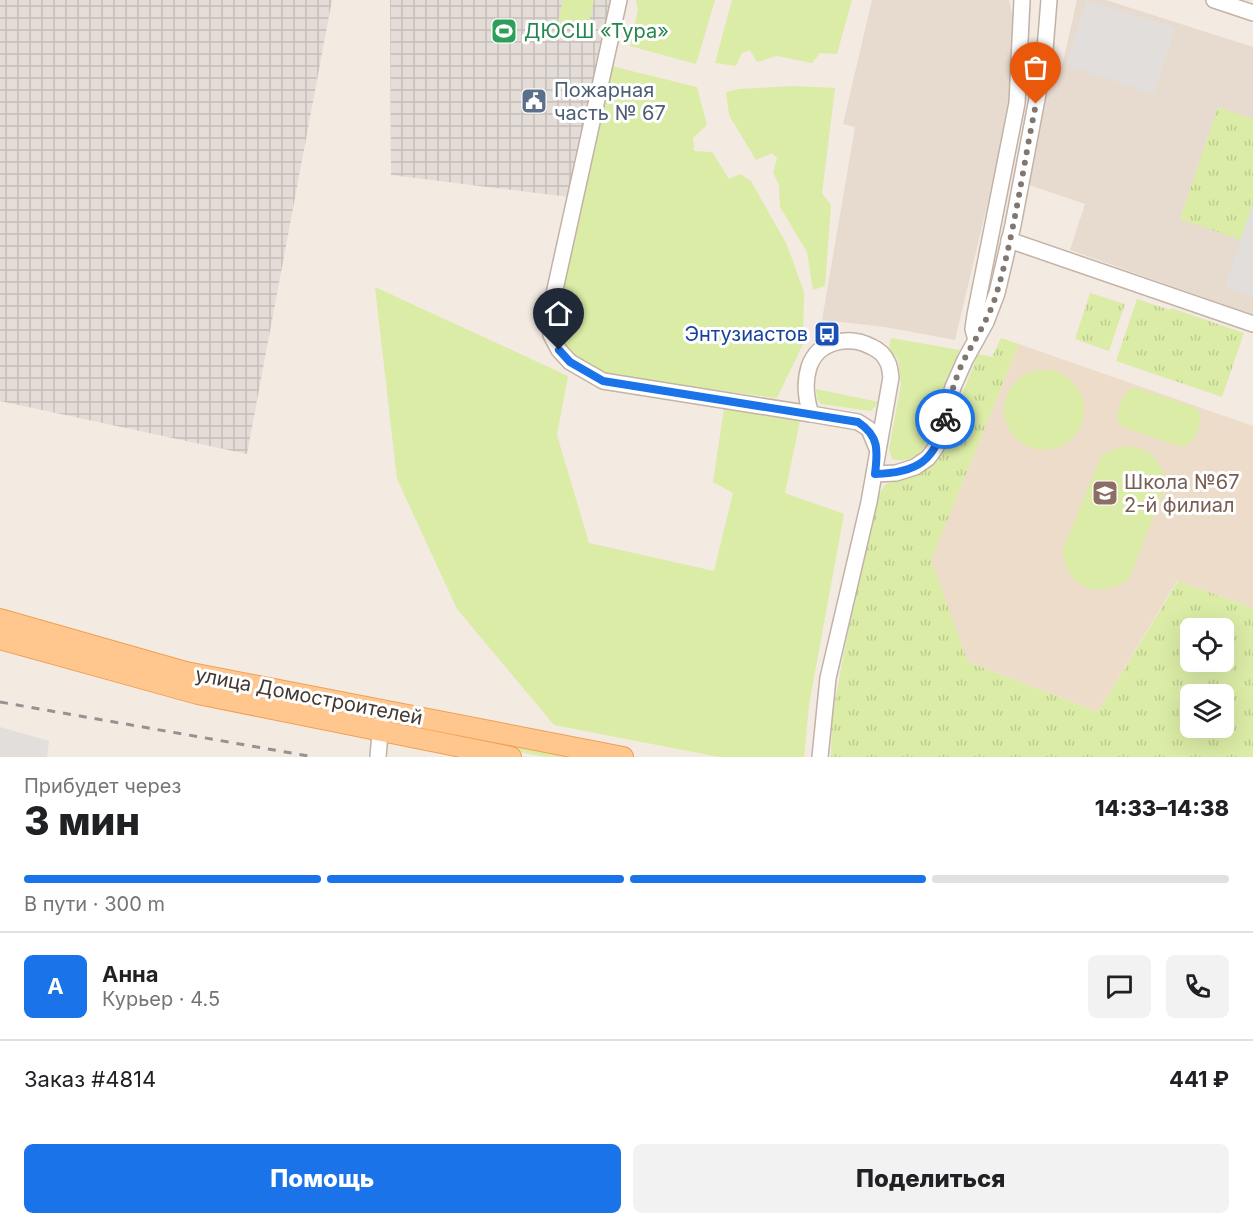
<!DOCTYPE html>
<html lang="ru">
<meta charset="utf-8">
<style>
:root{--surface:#fff;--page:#f2f2f2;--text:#202124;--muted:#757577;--line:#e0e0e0;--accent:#1a73e8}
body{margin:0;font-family:Inter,sans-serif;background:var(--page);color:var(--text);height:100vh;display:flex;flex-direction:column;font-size:22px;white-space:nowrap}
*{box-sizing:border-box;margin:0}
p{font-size:20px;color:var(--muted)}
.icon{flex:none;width:33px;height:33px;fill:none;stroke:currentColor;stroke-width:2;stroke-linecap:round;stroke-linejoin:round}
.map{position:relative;height:757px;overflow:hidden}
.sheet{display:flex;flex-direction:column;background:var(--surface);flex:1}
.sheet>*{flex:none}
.fabs{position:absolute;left:1180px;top:618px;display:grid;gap:12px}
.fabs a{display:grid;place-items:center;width:54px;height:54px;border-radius:9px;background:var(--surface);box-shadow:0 6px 24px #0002;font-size:30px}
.pin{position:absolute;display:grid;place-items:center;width:51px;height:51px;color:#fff;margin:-62px -26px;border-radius:50% 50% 50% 0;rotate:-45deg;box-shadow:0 0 6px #0007}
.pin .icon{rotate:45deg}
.courier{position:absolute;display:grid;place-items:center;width:60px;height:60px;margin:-30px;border:4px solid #1a73e8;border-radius:50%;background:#fff;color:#222;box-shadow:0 2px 8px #0007}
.head em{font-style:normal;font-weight:800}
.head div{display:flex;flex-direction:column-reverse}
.head{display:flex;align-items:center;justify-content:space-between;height:102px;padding:0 24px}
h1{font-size:39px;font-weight:800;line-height:45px}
.bar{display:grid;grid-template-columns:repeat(4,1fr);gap:9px 6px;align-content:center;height:72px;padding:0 24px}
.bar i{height:8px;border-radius:4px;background:var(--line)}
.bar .selected{background:var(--accent)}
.bar p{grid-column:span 4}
.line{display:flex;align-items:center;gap:15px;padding:0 24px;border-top:2px solid var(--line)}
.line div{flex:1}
.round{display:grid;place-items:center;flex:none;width:63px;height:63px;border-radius:9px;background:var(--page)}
.cta{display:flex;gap:12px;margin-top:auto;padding:12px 24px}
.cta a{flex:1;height:69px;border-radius:9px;background:var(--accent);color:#fff;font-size:24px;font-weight:800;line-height:69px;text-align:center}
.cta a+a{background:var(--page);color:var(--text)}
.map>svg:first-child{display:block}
.residential{fill:#e7dbcf}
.industrial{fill:url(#industrial-grid)}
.education{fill:#eedcca}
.green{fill:#dbeca6}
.park{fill:url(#park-tufts);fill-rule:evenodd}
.parking{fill:#e2dedb}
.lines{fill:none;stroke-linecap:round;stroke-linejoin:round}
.minor-casing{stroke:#c2b2a7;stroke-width:18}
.major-casing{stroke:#efa054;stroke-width:22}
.minor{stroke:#fff;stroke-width:15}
.major{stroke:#ffc78e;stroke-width:20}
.rail{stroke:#939393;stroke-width:3;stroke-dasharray:8 8;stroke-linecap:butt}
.done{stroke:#827770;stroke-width:6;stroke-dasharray:0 10.8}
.route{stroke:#1a73e8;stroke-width:8}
.labels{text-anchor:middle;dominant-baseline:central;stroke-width:6;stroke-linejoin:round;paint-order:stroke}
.leisure-label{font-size:20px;fill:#27864d;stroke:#fff;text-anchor:start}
.service-label{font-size:20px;fill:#4e5e75;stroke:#fff;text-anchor:start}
.transit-label{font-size:20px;fill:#164399;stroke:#fff;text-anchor:end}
.education-label{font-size:20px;fill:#785e54;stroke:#fff;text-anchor:start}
.street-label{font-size:20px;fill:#453932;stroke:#fff}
</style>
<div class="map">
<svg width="1253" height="757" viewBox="0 0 1253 757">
<defs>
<pattern id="industrial-grid" width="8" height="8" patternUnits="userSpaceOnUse" patternTransform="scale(1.5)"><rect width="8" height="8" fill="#e4dcd7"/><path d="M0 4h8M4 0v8" fill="none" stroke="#c5beb9"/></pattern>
<pattern id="park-tufts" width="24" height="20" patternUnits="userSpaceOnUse" patternTransform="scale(1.5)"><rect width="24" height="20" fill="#dbeca6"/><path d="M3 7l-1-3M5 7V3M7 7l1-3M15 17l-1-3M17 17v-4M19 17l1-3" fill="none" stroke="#bdcb8f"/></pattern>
</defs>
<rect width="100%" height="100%" fill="#f3eae2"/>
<g class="residential">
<polygon points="872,0 1009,0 1012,14 1017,15 1011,105 955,340 885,327 822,320 855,127 843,124"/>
<polygon points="1077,0 1106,0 1253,47 1253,315 1070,250 1085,204 1029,185 1053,63 1062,66"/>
</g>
<g class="industrial">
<polygon points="0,0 332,0 247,454 0,401"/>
<polygon points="390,0 616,0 569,197 391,175"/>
</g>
<polygon class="education" points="1019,344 1253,426 1253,608 1177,581 1098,712 968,662 930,561"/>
<g class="green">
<polygon points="563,0 594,0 588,28 558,21"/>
<polygon points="636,0 715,0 696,64 630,46 638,10"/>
<polygon points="732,0 852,0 837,54 820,53 812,63 777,56 757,62 750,50 742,53 736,66 715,63"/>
<polygon points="611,66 697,87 707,125 693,138 694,151 712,152 729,179 740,174 751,181 787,245 804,292 803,344 777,398 598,374 572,355 555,330 555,309"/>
<polygon points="795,86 835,88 822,193 831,205 825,286 813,290 807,252 780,207 779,185 773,173 777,158 772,153 756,160 729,115 726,92 739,89"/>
<polygon points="375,287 568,376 557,435 589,543 714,571 733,493 713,482 724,408 800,421 785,493 844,514 809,705 804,757 719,757 554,725 457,609 397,479"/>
<path d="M891 338 960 350C955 361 949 373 945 385 937 411 932 470 892 459L889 449 901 384 898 360 889 348Z"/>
<circle cx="1044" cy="410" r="40"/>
<path d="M1135 387 1196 408C1206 419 1196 444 1182 447L1123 427 1118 423C1116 412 1123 390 1135 387Z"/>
<polygon points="816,389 879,402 871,411 821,404 817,399"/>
<path d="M1126 446C1150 448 1159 459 1167 481L1129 579C1099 600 1068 589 1062 552L1101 457 1112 450Z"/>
<polygon points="410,725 575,757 545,757 412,730 409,728"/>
</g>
<g class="park">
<polygon points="1218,107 1253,119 1253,203 1241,240 1180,219"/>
<polygon points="1090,293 1125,304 1109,351 1075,339"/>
<polygon points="1137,299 1170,310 1171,308 1244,333 1222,397 1116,361"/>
<path d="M1001 338 1019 344 931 560 968 662 1098 712 1178 581 1253 608V757H831L832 717 872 503 886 484 924 471 938 456 978 354 992 357ZM1191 628H1224V662H1191ZM1191 694H1224V728H1191Z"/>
</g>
<g class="parking">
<polygon points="1087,0 1175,28 1153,94 1066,65"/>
<polygon points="1253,203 1253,297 1225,287"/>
<polygon points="0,727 49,741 47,757 0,757"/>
</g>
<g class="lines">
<g class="minor-casing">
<g id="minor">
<polyline points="619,0 550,312 551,335 559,350 570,362 603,381 811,414"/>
<polyline points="1214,0 1253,13"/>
<polyline points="1009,240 1253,324"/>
<polyline points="976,340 973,329 975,315 1017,103 1022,0"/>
<polyline points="875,474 896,473 915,467 928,458 936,447 953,387 965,360 986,322 997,293 1013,225 1044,62 1049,0"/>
<polyline points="378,757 381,721"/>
<path d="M820 757 828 678 869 502 891 377C890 373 890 367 888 363 885 356 879 350 872 347 850 335 818 340 809 367 804 383 806 399 811 414L858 422 869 429 878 451"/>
</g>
</g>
<g class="major-casing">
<g id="major">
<polyline points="0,619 186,672 623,757"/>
<polyline points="0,639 198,694 511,757"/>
</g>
</g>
<use href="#minor" class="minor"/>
<use href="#major" class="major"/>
<polyline class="rail" points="0,702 314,757"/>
</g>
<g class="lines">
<path class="done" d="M945 419C950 398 955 377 965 358 977 336 990 316 997 292 1015 231 1023 166 1036 104"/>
<path class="route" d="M559 350 570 362 603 381 858 422C879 436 878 450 875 474 917 473 936 461 945 419"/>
</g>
<defs>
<g id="stadium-square" transform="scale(1.35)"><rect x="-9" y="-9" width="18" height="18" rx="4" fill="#2e9e5b" stroke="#fff"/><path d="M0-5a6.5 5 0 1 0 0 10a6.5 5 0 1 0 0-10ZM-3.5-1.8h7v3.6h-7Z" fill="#fff"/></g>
<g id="civic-square" transform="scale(1.35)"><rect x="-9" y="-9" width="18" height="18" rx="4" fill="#5c6f8a" stroke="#fff"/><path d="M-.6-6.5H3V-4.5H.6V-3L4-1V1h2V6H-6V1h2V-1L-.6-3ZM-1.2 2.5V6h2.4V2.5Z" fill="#fff"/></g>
<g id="bus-square" transform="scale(1.35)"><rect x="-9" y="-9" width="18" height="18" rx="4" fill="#1a4fb4" stroke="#fff"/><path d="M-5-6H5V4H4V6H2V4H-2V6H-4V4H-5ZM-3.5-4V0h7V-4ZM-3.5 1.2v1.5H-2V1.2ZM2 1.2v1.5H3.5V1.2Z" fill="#fff"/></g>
<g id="school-square" transform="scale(1.35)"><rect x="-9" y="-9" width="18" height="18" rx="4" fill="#8d6e63" stroke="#fff"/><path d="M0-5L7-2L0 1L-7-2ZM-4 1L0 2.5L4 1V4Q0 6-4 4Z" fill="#fff"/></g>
</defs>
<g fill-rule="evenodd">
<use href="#stadium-square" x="504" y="31"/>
<use href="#civic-square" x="534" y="101"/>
<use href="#bus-square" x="827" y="334"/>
<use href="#school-square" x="1105" y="493"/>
</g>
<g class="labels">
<g class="leisure-label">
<text x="524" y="31">ДЮСШ «Тура»</text>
</g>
<g class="service-label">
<text x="554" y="90">Пожарная<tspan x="554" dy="23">часть № 67</tspan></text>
</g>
<g class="transit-label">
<text x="808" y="334">Энтузиастов</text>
</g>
<g class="education-label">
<text x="1124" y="482">Школа №67<tspan x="1124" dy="23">2-й филиал</tspan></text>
</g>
<g class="street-label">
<text transform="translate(309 696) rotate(11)">улица Домостроителей</text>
</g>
</g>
</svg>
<div class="fabs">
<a><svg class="icon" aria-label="locate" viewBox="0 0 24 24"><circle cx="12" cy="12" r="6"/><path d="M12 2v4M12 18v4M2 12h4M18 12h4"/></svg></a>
<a><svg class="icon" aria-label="layers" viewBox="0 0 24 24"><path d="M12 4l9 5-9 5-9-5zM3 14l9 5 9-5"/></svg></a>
</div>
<div class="pin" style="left:1036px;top:104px;background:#ea580c"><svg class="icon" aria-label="bag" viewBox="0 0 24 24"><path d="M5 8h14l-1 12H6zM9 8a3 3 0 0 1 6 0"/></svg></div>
<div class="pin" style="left:559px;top:350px;background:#1f2937"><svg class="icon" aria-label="home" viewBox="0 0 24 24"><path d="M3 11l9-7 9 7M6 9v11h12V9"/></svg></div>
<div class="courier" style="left:945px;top:419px"><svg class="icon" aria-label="bike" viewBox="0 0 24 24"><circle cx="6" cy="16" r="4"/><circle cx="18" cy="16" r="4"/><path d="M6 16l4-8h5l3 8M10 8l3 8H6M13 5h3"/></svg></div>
</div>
<section class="sheet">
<div class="head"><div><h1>3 мин</h1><p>Прибудет через</p></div><em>14:33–14:38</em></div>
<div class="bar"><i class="selected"></i><i class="selected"></i><i class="selected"></i><i></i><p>В пути · 300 m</p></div>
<div class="line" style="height:108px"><b class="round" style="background:var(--accent);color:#fff">А</b><div><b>Анна</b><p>Курьер · 4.5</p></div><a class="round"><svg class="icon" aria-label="chat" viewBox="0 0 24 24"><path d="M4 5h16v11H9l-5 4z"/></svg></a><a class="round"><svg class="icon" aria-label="phone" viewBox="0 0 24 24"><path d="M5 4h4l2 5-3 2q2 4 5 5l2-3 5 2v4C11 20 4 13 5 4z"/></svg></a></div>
<div class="line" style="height:78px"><div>Заказ #4814</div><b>441 ₽</b></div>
<div class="cta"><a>Помощь</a><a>Поделиться</a></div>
</section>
